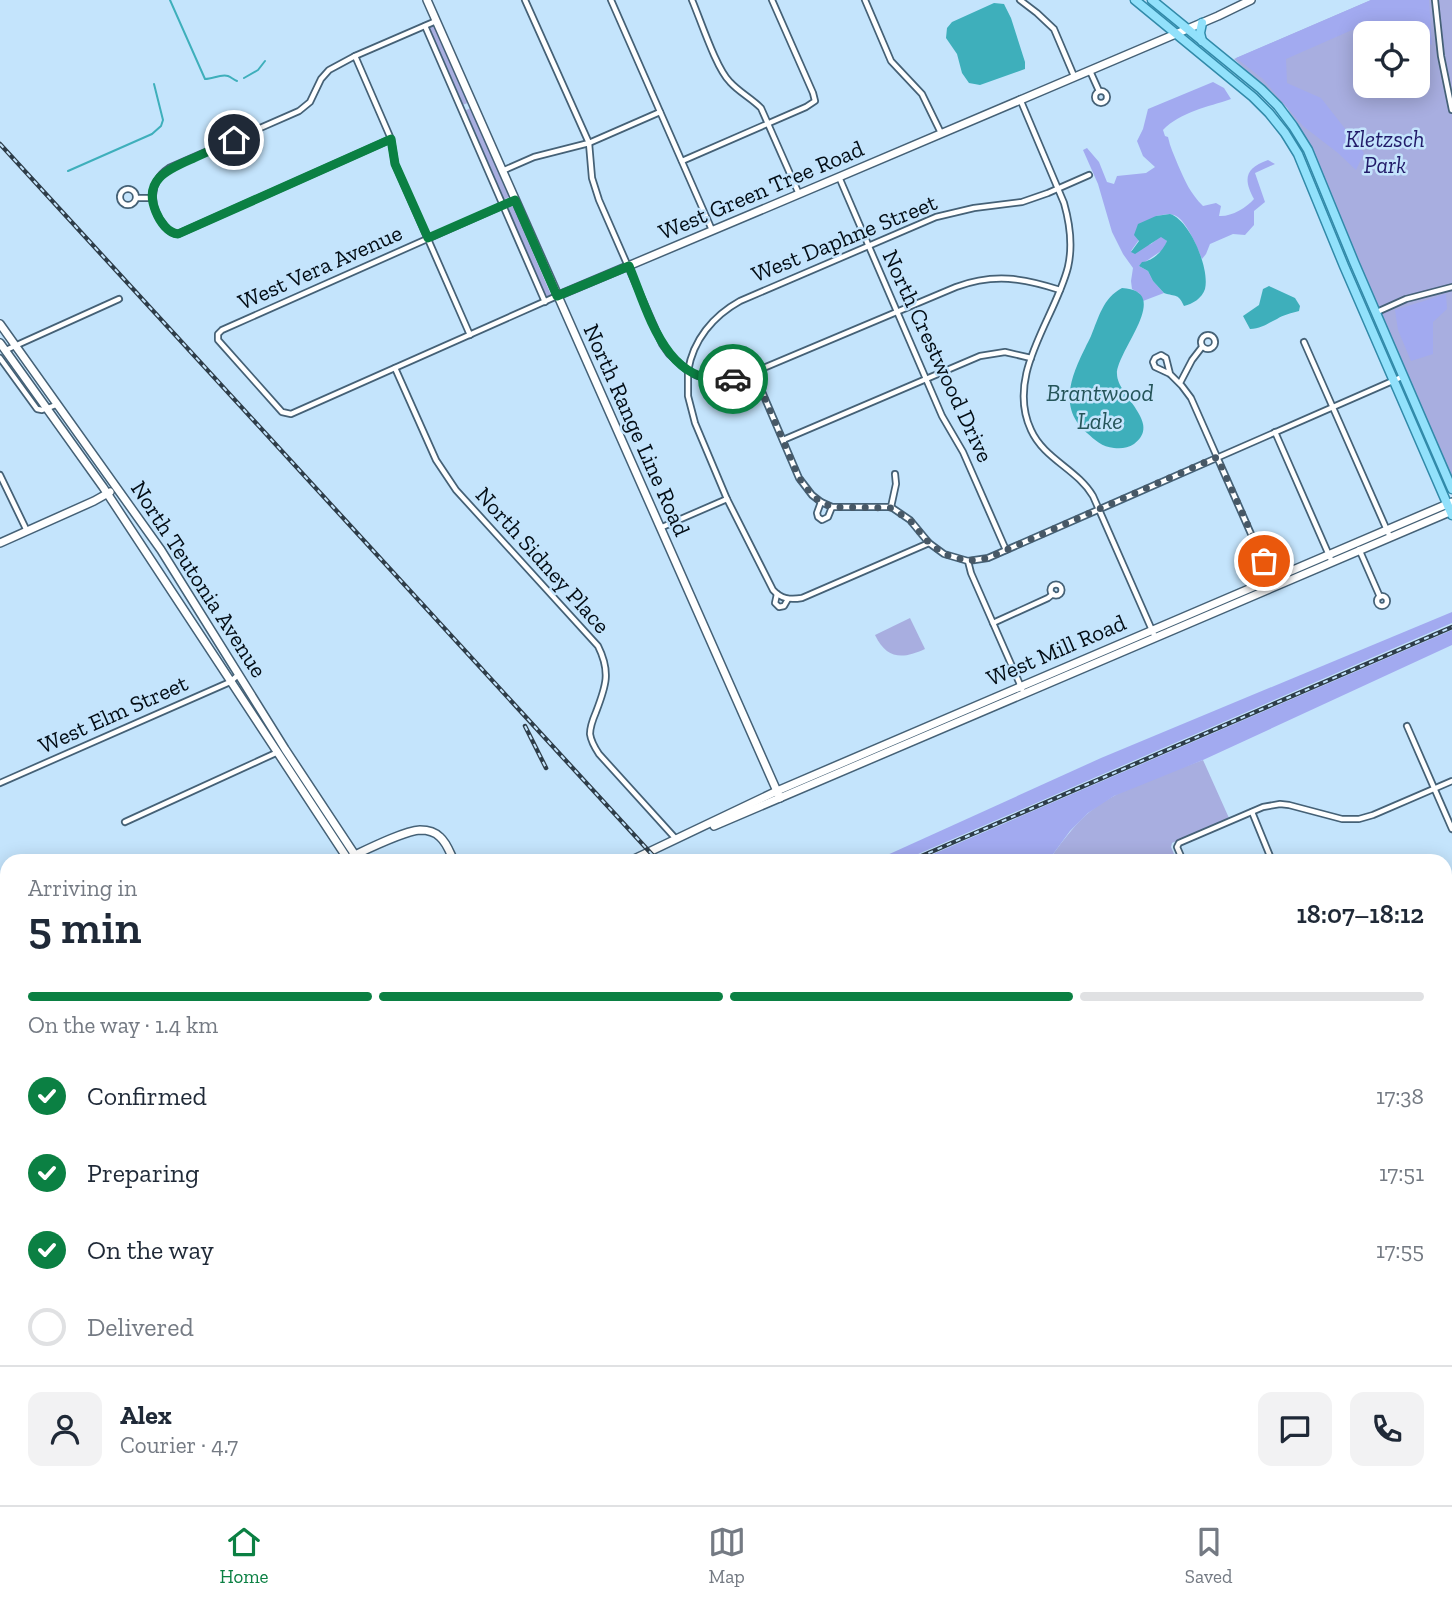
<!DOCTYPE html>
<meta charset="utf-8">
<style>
:root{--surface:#fff;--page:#f2f2f3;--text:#1f2937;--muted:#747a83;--line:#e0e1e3;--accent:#0b8043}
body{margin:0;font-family:"Zilla Slab",serif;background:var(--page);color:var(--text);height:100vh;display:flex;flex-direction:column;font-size:26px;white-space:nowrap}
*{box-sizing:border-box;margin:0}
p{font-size:23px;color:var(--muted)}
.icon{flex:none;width:38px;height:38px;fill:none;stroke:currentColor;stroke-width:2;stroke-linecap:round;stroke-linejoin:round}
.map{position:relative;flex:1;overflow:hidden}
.side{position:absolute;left:0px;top:854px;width:1452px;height:651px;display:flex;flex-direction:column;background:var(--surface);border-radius:21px 21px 0 0;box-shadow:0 4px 18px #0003}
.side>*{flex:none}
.tools{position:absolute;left:1353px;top:21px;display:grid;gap:14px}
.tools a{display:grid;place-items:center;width:77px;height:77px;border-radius:14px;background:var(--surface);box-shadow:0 4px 18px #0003;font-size:35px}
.pin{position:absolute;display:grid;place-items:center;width:60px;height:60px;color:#fff;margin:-30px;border:4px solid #fff;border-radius:50%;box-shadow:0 2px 7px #0007}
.courier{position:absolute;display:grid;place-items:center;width:70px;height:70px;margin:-35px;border:5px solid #0b8043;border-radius:50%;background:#fff;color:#222;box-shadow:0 2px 9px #0007}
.headline em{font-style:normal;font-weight:600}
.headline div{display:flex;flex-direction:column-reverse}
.headline{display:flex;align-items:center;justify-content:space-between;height:119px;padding:0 28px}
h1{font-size:46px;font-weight:600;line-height:52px}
.bar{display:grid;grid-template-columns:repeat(4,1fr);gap:10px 7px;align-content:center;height:84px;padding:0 28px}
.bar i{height:9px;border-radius:5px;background:var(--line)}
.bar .selected{background:var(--accent)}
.bar p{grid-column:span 4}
.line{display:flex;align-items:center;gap:18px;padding:0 28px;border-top:2px solid var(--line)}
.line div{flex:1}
.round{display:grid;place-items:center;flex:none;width:74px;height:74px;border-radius:14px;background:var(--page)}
ol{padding:0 28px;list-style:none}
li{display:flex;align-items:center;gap:21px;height:77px}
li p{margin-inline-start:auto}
li .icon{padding:7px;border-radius:50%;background:var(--accent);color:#fff;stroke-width:4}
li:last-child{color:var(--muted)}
li i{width:38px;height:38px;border:4px solid var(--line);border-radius:50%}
.dock{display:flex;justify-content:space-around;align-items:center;height:98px;border-top:2px solid var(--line);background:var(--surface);font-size:19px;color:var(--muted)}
.dock a{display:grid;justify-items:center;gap:4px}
.dock .selected{color:var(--accent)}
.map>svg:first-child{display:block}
.green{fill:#a8aee0;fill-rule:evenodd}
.forest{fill:#a2aaf0}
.water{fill:#3eafbb}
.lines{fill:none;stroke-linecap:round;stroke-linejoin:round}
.stream{stroke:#3eafbb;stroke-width:2}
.street-casing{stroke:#456176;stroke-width:8}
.secondary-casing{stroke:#456176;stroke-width:10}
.primary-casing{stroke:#318aa9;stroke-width:11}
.street{stroke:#fff;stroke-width:4.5}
.secondary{stroke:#fff;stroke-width:7}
.primary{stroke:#92e1fb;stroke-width:8}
.rail-casing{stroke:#2e3d49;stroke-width:4.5}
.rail{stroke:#c4e4fc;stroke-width:2;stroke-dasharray:5;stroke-linecap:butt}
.done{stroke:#475866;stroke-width:7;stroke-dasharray:0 12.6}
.route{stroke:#0b8043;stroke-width:9}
.labels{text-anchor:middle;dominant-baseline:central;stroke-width:5;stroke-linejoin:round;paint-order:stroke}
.park-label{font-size:23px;font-style:italic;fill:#221b69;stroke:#c4e4fc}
.street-label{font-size:23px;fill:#030d15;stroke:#c4e4fc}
.water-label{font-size:24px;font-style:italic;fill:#25555a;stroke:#c4e4fc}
</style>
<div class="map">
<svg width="1452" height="1505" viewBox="0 0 1452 1505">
<rect width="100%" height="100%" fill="#c4e4fc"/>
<g class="green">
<path d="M1371 0H1452V479L1309 145 1287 108 1234 59ZM1365 33H1418V86H1365Z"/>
<polygon points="434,25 468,103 462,105 428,28"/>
<polygon points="471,108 509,197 503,200 464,111"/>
<polygon points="513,206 551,295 545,297 507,208"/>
<path d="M910 618 925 649C903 659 887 660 875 635Z"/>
<path d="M1203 760 1229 818 1172 843 1171 847 1177 861H1048C1060 845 1071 829 1086 815 1115 789 1166 774 1203 760Z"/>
<polygon points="609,1498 661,1498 664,1505 612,1505"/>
</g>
<g class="forest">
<polygon points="1371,0 1429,0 1432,45 1418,41 1418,33 1391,33 1384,31 1352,30 1286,59 1287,83 1321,98 1364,153 1356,170 1338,153 1303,126 1263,79 1236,58"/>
<path d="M1213 82 1224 88 1231 99C1208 107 1180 112 1163 130L1165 136 1168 137C1170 147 1174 155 1178 165 1185 181 1190 193 1203 206L1216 203 1221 206 1219 216C1231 217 1246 208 1254 199 1243 179 1245 168 1268 160L1275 164 1255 173 1265 202 1254 211V225L1245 235 1233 234 1210 244 1206 254 1202 259C1197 247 1186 219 1174 215 1168 213 1162 215 1156 216L1131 251 1151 244 1161 236 1167 241 1164 249 1139 266 1148 271 1153 281 1164 293 1143 301 1139 293 1132 289 1131 281 1133 268 1123 254 1112 232 1098 184 1083 150 1087 148 1099 162 1107 182 1114 184 1117 176 1146 173 1155 167 1143 156 1137 141 1143 129 1148 109Z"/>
<polygon points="1446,294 1447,309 1433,322 1433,354 1411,361 1398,330 1395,310"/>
<polygon points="1452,612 1452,623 902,861 874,861 1101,758"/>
<polygon points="1452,630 1452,645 1203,760 1114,796 1088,813 1070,831 1048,861 917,861"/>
</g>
<g class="water">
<polygon points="994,3 1004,4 1011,18 1025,62 1025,69 980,85 969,83 962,73 957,54 946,38 947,28 952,22"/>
<path d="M1170 214C1190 220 1210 269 1205 289 1202 298 1193 304 1184 306 1178 293 1176 297 1164 293L1153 281 1148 271 1139 266 1142 262C1153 261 1163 251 1167 241L1161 237 1135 254 1131 252 1139 241 1134 235 1138 224 1156 216Z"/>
<path d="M1269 286 1295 298 1300 306 1299 311C1292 313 1283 315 1277 319 1268 323 1261 329 1250 329L1243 316 1259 305 1263 289Z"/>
<path d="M1122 288C1174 291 1117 350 1117 374 1117 396 1163 423 1134 444 1128 448 1121 449 1114 448 1102 447 1095 440 1087 433 1054 404 1076 367 1091 336 1099 317 1103 298 1122 288Z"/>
</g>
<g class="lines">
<g class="stream">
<path d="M170 0 205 79C213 79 220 74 228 76 231 77 234 80 237 81"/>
<polyline points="244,78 258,70 265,61"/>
<polyline points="68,171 152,134 161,126 163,120 154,84"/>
<polyline points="1446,970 1452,985"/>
<polyline points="1446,1419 1452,1434"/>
</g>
<g class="street-casing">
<g id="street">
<path d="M525 0 589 143 592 178 599 200 662 344 669 354 688 371V396L695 423 727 499 773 590C781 599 790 600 802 598L929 543"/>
<polyline points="611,0 712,230"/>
<path d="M692 0C701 21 716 68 730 82 739 92 751 98 761 108L799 194"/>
<polyline points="865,0 891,61 922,94 941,133"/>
<polyline points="1020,0 1037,13 1054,29 1074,76"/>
<polyline points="1435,0 1441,56 1452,110"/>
<polyline points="425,26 545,302"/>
<polyline points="355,56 391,139 395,164 470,335"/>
<polyline points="1090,71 1099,91"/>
<circle cx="1101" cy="97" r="6"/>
<path d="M1020 99 1064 203C1070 224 1073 245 1068 267 1055 319 1005 374 1031 430 1044 459 1077 469 1093 496L1155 637"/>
<path d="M391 139 178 234C171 233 169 231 164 225 149 207 148 182 169 168L299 111 310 102 321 79 329 70 355 56 436 21"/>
<polyline points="682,161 806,107 815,101 813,93 772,0"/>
<polyline points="502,171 534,157 589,143 660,112"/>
<polyline points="839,177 942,416 963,452 1006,550"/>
<circle cx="128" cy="197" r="8"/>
<polyline points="137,198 152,198"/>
<polyline points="515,200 222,330 218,334 218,340 282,412 291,414 557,296"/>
<path d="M1060 290C1023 278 994 273 956 287L742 377C723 382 705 382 688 371 693 340 713 316 740 301L936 217 974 208 1022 202 1048 193 1089 175"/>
<polyline points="1377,312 1406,299 1452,287"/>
<circle cx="1208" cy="342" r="7"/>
<polyline points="1304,342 1390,537"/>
<polyline points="6,350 119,299"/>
<polyline points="0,358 37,409 42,410 56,405"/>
<path d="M395 368 436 460 456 490 598 646C611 672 606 686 596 712 593 719 590 726 590 734 591 741 595 748 599 754L676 839"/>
<polyline points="754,373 799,478 812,495 821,502 832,507 891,507 910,520 929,543 944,554 968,561 988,558 1404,376"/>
<polyline points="1170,374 1166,358 1161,355 1155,358 1153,362 1155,367 1170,374 1182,386 1191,398 1274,586"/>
<polyline points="1180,383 1192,360 1202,347"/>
<polyline points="1275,432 1332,562"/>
<polyline points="783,440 980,356 1005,352 1031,358"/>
<polyline points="0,475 27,531"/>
<polyline points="821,502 817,513 818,517 822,520 828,517 832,507"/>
<polyline points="891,507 896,484 895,474"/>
<polyline points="660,528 727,499"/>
<polyline points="1359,549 1380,597"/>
<polyline points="968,561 971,573 1022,689"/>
<circle cx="1056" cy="590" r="5.5"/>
<polyline points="777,594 775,603 779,607 784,606 788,599"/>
<circle cx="1382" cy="601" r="5"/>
<polyline points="993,623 1048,598 1053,594"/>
<polyline points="1407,726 1452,829"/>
<polyline points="0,783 230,682 238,675"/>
<polyline points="1252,812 1272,861"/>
<polyline points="125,822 278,752"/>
<polyline points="1183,861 1177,847 1179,843 1263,807 1280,804 1289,805 1342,819 1359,819 1373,815 1452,781"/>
<polyline points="1446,1099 1452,1096"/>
<polyline points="1446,1359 1452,1361"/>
<polyline points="0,1387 7,1379"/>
<polyline points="1446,1400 1452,1415"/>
<polyline points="1446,1436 1452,1451"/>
<polyline points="0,1495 7,1498"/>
<polyline points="8,1498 25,1505"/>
<polyline points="199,1498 202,1505"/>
<polyline points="269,1498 272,1505"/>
<polyline points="344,1498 347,1505"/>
<polyline points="415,1498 418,1505"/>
<polyline points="489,1498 492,1505"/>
<polyline points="941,1498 944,1505"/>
<polyline points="1086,1498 1089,1505"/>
<polyline points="1192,1498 1198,1505"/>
<polyline points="1294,1498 1300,1505"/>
<polyline points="1382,1498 1388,1505"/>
<polyline points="1402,1498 1405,1505"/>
<polyline points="103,1505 118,1498"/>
<polyline points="870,1505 885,1498"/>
<polyline points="1022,1505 1037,1498"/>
<polyline points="1174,1505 1176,1498"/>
</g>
</g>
<g class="secondary-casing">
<g id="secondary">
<polyline points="427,0 780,798"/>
<path d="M557 296C778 204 997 109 1218 16L1251 0"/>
<polyline points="0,324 161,550 285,749 359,861"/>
<polyline points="0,343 103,487 349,861"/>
<polyline points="0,543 94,501 110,492"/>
<polyline points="714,826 1452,511"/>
<path d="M342 861C360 853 402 831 420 830 427 830 435 832 440 837 447 843 450 853 454 861"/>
<polyline points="630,861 777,791 1452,502"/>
<polyline points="0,1147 7,1144"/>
<polyline points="753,1498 757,1505"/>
<polyline points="760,1498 764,1505"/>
<polyline points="529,1505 545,1498"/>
</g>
</g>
<g class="primary-casing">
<g id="primary">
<polyline points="1135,0 1253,97 1269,113 1285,133 1298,154 1344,266 1452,515"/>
<polyline points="1152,0 1261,89 1278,106 1293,126 1308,150 1354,262 1452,489"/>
<polyline points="1202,41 1200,33 1202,23"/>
</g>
</g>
<use href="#street" class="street"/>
<use href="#secondary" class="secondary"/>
<use href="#primary" class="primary"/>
<g class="rail-casing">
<g id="rail">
<polyline points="0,144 658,861"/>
<polyline points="525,726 546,768"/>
<polyline points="910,861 1452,627"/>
<polyline points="0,937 7,951"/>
<polyline points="0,1218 7,1205"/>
<polyline points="0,1280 7,1276"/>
<polyline points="1120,1498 1121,1505"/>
</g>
</g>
<use href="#rail" class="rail"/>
</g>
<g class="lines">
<polyline class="done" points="733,379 754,373 799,478 812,495 821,502 832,507 891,508 910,520 929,543 944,554 968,561 988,558 1217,457 1264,561"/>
<path class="route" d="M234 140C221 146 207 152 194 158 169 169 142 179 156 212 160 222 168 233 178 234L391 139 395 164 428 238 515 200 557 296 629 266C649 314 666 389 733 379"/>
</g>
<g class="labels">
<g class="park-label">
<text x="1385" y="139">Kletzsch<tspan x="1385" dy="26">Park</tspan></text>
</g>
<g class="street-label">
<text transform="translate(761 190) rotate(-23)">West Green Tree Road</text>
<text transform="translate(844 238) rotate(-22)">West Daphne Street</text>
<text transform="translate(320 267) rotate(-24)">West Vera Avenue</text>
<text transform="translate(938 356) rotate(65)">North Crestwood Drive</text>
<text transform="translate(637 430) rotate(66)">North Range Line Road</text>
<text transform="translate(543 560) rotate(48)">North Sidney Place</text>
<text transform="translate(199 579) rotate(57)">North Teutonia Avenue</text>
<text transform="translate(1056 650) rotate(-23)">West Mill Road</text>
<text transform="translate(113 714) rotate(-24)">West Elm Street</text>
</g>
<g class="water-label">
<text x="1100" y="392">Brantwood<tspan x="1100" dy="28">Lake</tspan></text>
</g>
</g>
</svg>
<div class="tools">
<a><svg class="icon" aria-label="locate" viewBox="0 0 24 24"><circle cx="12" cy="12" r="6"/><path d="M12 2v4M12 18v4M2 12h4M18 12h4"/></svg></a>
</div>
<div class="pin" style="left:1264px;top:561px;background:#ea580c"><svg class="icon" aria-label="bag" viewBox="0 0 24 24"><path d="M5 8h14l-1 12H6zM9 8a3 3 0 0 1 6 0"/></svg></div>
<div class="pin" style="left:234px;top:140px;background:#1f2937"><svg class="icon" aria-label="home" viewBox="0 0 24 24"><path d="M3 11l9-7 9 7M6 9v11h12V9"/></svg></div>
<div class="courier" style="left:733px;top:379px"><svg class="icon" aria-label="car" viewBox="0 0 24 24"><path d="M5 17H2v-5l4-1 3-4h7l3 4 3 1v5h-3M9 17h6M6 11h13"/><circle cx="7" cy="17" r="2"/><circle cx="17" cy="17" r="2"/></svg></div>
<section class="side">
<div class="headline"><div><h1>5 min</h1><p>Arriving in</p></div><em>18:07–18:12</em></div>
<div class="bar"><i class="selected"></i><i class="selected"></i><i class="selected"></i><i></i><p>On the way · 1.4 km</p></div>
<ol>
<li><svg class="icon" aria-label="check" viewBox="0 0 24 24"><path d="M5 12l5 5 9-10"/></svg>Confirmed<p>17:38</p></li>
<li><svg class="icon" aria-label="check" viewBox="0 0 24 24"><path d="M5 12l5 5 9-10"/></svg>Preparing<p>17:51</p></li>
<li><svg class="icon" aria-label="check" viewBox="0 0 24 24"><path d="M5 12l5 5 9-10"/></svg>On the way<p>17:55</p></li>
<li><i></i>Delivered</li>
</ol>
<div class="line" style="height:126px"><a class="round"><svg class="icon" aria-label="person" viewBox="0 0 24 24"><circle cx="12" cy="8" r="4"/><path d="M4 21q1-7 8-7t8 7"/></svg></a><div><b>Alex</b><p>Courier · 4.7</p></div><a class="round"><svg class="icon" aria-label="chat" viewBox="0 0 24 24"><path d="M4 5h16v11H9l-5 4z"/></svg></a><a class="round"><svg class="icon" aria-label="phone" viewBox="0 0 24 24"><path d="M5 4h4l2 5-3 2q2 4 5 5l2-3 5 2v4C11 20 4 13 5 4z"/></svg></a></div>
</section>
</div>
<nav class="dock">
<a class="selected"><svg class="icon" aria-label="home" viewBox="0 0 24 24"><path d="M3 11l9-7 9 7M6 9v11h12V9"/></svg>Home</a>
<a><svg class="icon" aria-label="map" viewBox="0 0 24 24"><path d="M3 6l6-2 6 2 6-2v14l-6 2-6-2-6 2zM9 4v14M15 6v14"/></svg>Map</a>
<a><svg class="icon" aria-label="saved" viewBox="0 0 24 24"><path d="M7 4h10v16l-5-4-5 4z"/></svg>Saved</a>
</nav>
